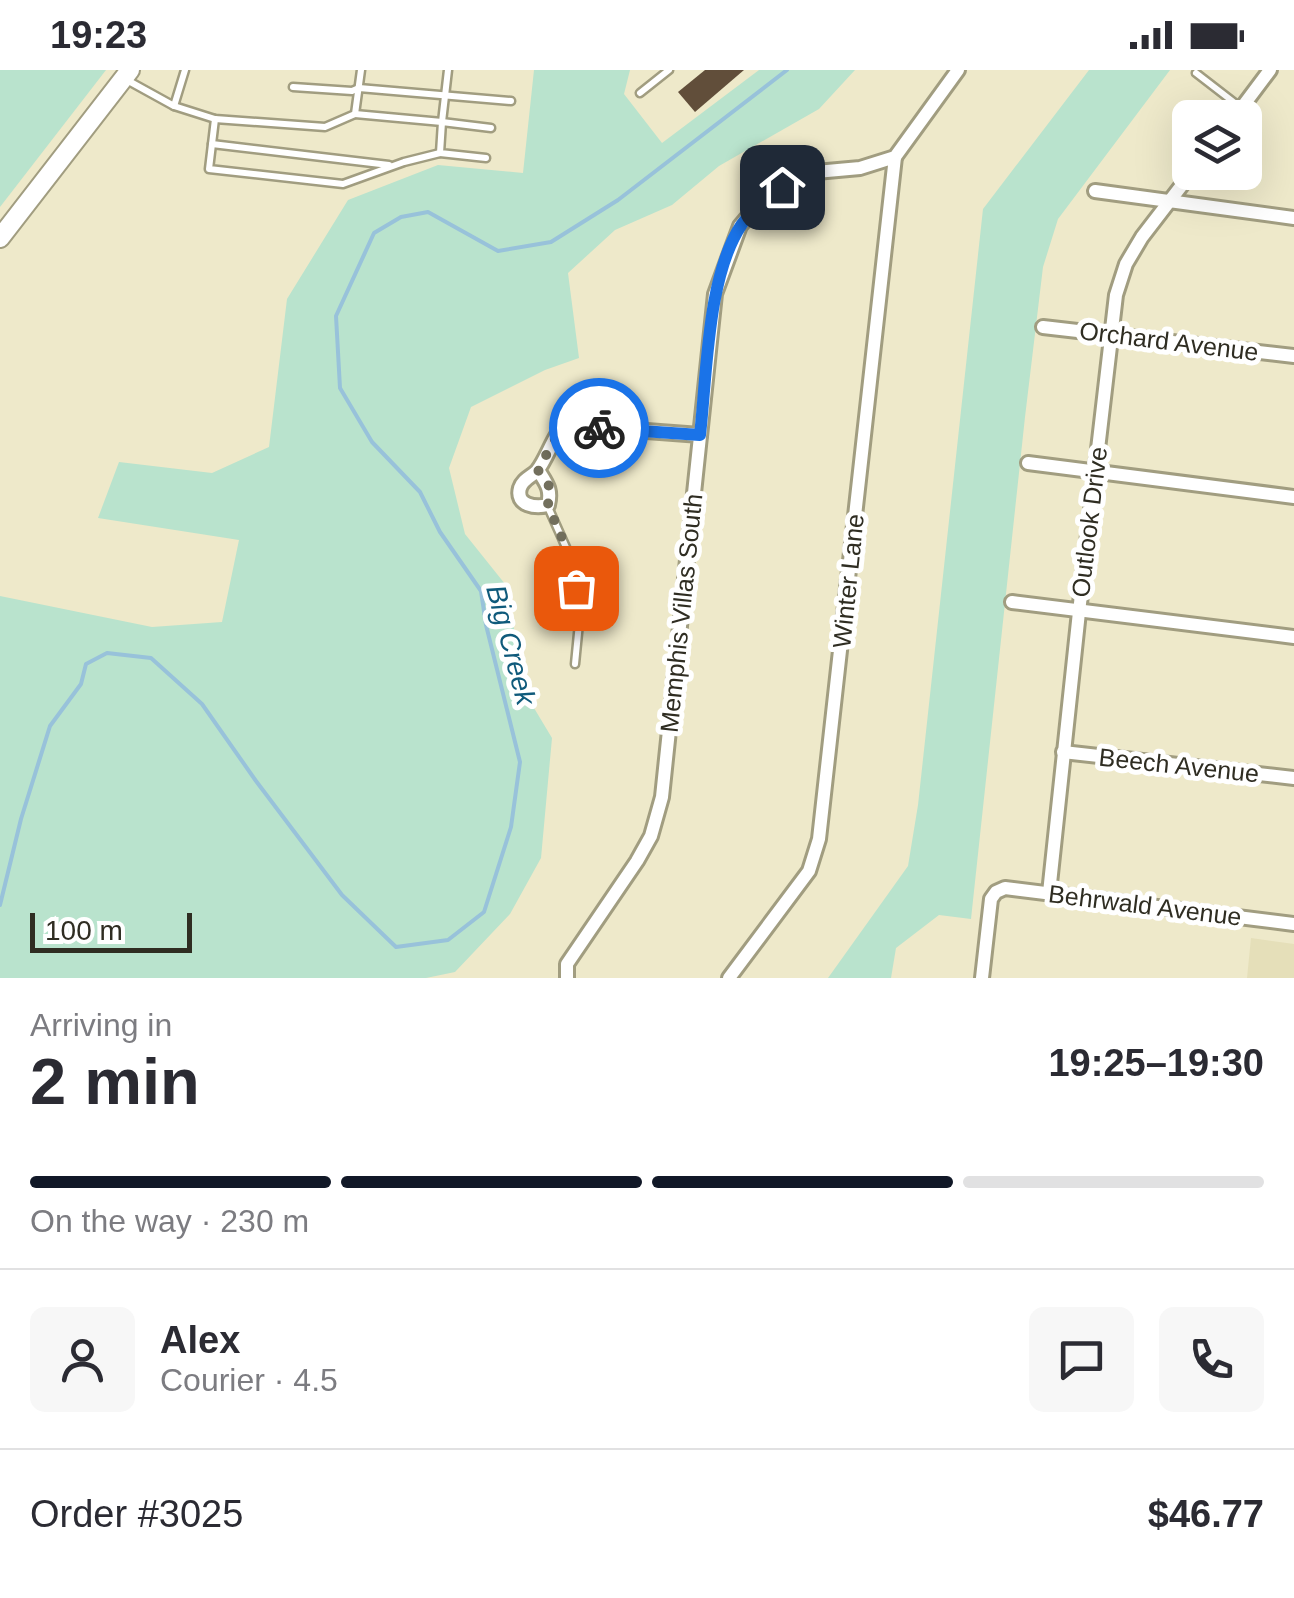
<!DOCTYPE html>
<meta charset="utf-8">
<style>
:root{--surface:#fff;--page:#f7f7f7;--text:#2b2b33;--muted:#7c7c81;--line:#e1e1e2;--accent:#111827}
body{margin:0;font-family:Helvetica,sans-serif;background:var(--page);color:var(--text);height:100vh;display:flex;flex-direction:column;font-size:38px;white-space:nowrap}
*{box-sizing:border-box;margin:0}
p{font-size:32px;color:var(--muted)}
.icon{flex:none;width:55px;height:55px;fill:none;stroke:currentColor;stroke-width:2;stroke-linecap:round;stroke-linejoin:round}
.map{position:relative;height:908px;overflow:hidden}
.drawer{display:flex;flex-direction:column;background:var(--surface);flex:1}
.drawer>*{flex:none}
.buttons{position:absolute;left:1172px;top:30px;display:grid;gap:20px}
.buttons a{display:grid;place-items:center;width:90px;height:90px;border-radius:15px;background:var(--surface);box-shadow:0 10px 40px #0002;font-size:50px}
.scale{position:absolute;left:30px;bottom:25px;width:162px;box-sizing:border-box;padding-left:10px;border:5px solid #2f2d22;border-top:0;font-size:28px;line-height:35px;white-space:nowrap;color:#2f2d22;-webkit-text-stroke:8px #fff;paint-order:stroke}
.pin{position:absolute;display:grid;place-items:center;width:85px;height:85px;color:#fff;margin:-42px;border-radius:20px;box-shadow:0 5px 15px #0006}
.courier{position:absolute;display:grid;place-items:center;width:100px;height:100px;margin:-50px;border:8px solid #1a73e8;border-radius:50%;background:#fff;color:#222;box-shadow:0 2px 12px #0007}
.headline em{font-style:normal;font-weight:800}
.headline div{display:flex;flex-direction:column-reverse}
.headline{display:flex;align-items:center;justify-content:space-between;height:170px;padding:0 30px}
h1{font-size:65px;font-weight:800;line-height:75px}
.bar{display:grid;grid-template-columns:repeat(4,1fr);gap:15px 10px;align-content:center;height:120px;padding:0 30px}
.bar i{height:12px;border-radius:8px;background:var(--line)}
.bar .on{background:var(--accent)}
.bar p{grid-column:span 4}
.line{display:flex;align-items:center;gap:25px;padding:0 30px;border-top:2px solid var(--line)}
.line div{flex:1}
.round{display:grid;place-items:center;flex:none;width:105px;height:105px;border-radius:15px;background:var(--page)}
.status{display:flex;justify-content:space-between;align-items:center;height:70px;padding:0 50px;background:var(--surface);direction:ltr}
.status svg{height:28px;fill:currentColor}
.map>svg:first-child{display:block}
.built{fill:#e5dfb9}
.green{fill:#b9e3cd}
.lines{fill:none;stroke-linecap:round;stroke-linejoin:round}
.stream{stroke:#98c2da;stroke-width:4}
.building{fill:#614e3a}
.service-casing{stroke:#a19d80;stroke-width:11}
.minor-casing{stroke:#a19d80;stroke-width:18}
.secondary-casing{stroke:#a19d80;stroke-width:22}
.service{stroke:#fff;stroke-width:6}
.minor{stroke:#fff;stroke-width:12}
.secondary{stroke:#fff;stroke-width:18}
.done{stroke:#726f5d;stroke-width:10;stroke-dasharray:0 18}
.route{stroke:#1a73e8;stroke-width:12}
.labels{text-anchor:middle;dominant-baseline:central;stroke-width:10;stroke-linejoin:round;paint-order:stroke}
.street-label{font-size:25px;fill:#2f2d22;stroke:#fff}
.water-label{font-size:28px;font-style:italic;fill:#0f5a7b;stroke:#fff}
</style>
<div class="status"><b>19:23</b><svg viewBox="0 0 49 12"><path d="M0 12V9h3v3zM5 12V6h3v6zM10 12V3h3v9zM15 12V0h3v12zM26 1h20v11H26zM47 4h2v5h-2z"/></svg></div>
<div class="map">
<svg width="1294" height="908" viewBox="0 0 1294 908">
<rect width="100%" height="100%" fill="#eee9ca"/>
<polygon class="built" points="1251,868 1294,874 1294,908 1247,908"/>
<g class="green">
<polygon points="0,0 106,0 0,137"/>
<polygon points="534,0 630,0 624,24 662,73 759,0 855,0 819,39 719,96 672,135 615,160 568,203 579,288 545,300 471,337 449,398 465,464 505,514 528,628 552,668 541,788 510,844 455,902 426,908 0,908 0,526 152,557 222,552 239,470 98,448 119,392 212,403 269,377 287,229 348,130 438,95 523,103"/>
<polygon points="1089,0 1170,0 1058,149 1043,197 1025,347 971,849 939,845 896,878 891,908 828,908 908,796 918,735 983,139"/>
</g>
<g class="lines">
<polyline class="stream" points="0,835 21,749 50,656 81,614 86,594 107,583 151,588 202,634 256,711 342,825 396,877 448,870 484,842 511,757 520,692 486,555 481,521 440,462 420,422 372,372 340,318 336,246 374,163 401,147 428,142 498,181 551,172 618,130 787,0"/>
</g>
<polygon class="building" points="705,0 744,0 695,42 678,22"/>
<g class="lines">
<g class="service-casing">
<g id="service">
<polyline points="1196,3 1240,37"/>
<polyline points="125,9 174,36 215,49 325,57 355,44 361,0"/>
<polyline points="293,17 352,21 359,18 511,31"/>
<polyline points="640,23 669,0"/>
<polyline points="174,36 185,0"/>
<polyline points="355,44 442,52 448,0"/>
<polyline points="215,49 209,99 343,114 404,92 440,83"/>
<polyline points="212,74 389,95"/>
<polyline points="486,88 440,83 442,52 491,58"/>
<polyline points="548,437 573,493 580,543 575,594"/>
</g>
</g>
<g class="minor-casing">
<g id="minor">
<polyline points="1234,48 1270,0"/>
<polyline points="1095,121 1294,148"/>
<polyline points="1043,257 1294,286"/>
<polyline points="1028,393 1294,427"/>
<path d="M538 400C546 413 552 419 548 435 536 438 515 436 520 418 523 409 531 407 537 401 545 391 550 376 557 365L580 356 700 365"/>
<polyline points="1012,532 1294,567"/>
<polyline points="1063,682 1294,708"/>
<polyline points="1049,823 1079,542 1116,225 1126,194 1142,167 1192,102"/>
<polyline points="567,908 567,894 637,791 651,766 662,727 715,224 740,156 757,136 781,117 816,102 860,98 895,87 958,0"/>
<polyline points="729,908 809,801 819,769 895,87"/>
<polyline points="982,908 991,829 996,822 1005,818 1294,854"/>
</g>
</g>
<g class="secondary-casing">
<polyline id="secondary" points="0,168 130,0"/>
</g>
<use href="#service" class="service"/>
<use href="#minor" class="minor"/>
<use href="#secondary" class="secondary"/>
</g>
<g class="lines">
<polyline class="done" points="576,518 573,493 548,436 549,416 538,400 557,365 580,356 599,358"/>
<path class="route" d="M599 358 700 365C707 304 707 205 742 154 753 139 767 128 782 117"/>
</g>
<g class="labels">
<g class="street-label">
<text transform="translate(1169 271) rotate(7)">Orchard Avenue</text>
<text transform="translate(1089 452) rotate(-83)">Outlook Drive</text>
<text transform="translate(848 511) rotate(-84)">Winter Lane</text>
<text transform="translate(681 543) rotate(-84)">Memphis Villas South</text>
<text transform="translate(1179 695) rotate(6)">Beech Avenue</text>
<text transform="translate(1145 835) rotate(7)">Behrwald Avenue</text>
</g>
<g class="water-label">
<text transform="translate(511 575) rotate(75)">Big Creek</text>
</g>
</g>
</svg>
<div class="buttons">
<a><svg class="icon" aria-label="layers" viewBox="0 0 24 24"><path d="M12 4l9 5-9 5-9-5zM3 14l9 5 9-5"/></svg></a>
</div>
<div class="scale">100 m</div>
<div class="pin" style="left:576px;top:518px;background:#ea580c"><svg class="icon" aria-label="bag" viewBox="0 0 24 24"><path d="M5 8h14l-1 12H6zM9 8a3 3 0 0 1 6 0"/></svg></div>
<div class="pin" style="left:782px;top:117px;background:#1f2937"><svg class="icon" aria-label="home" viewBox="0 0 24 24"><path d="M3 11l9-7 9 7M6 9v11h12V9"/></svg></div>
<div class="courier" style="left:599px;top:358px"><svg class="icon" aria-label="bike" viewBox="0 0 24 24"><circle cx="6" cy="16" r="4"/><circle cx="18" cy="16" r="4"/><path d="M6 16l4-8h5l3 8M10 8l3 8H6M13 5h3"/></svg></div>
</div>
<section class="drawer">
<div class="headline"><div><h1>2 min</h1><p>Arriving in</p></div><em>19:25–19:30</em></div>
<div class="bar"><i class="on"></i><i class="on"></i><i class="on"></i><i></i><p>On the way · 230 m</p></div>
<div class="line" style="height:180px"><a class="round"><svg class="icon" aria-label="person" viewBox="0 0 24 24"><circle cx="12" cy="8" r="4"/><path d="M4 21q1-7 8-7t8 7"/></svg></a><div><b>Alex</b><p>Courier · 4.5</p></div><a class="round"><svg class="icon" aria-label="chat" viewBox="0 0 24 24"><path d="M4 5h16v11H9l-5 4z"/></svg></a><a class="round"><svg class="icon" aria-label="phone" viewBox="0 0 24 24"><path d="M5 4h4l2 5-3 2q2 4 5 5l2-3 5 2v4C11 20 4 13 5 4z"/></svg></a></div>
<div class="line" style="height:130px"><div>Order #3025</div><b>$46.77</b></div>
</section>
